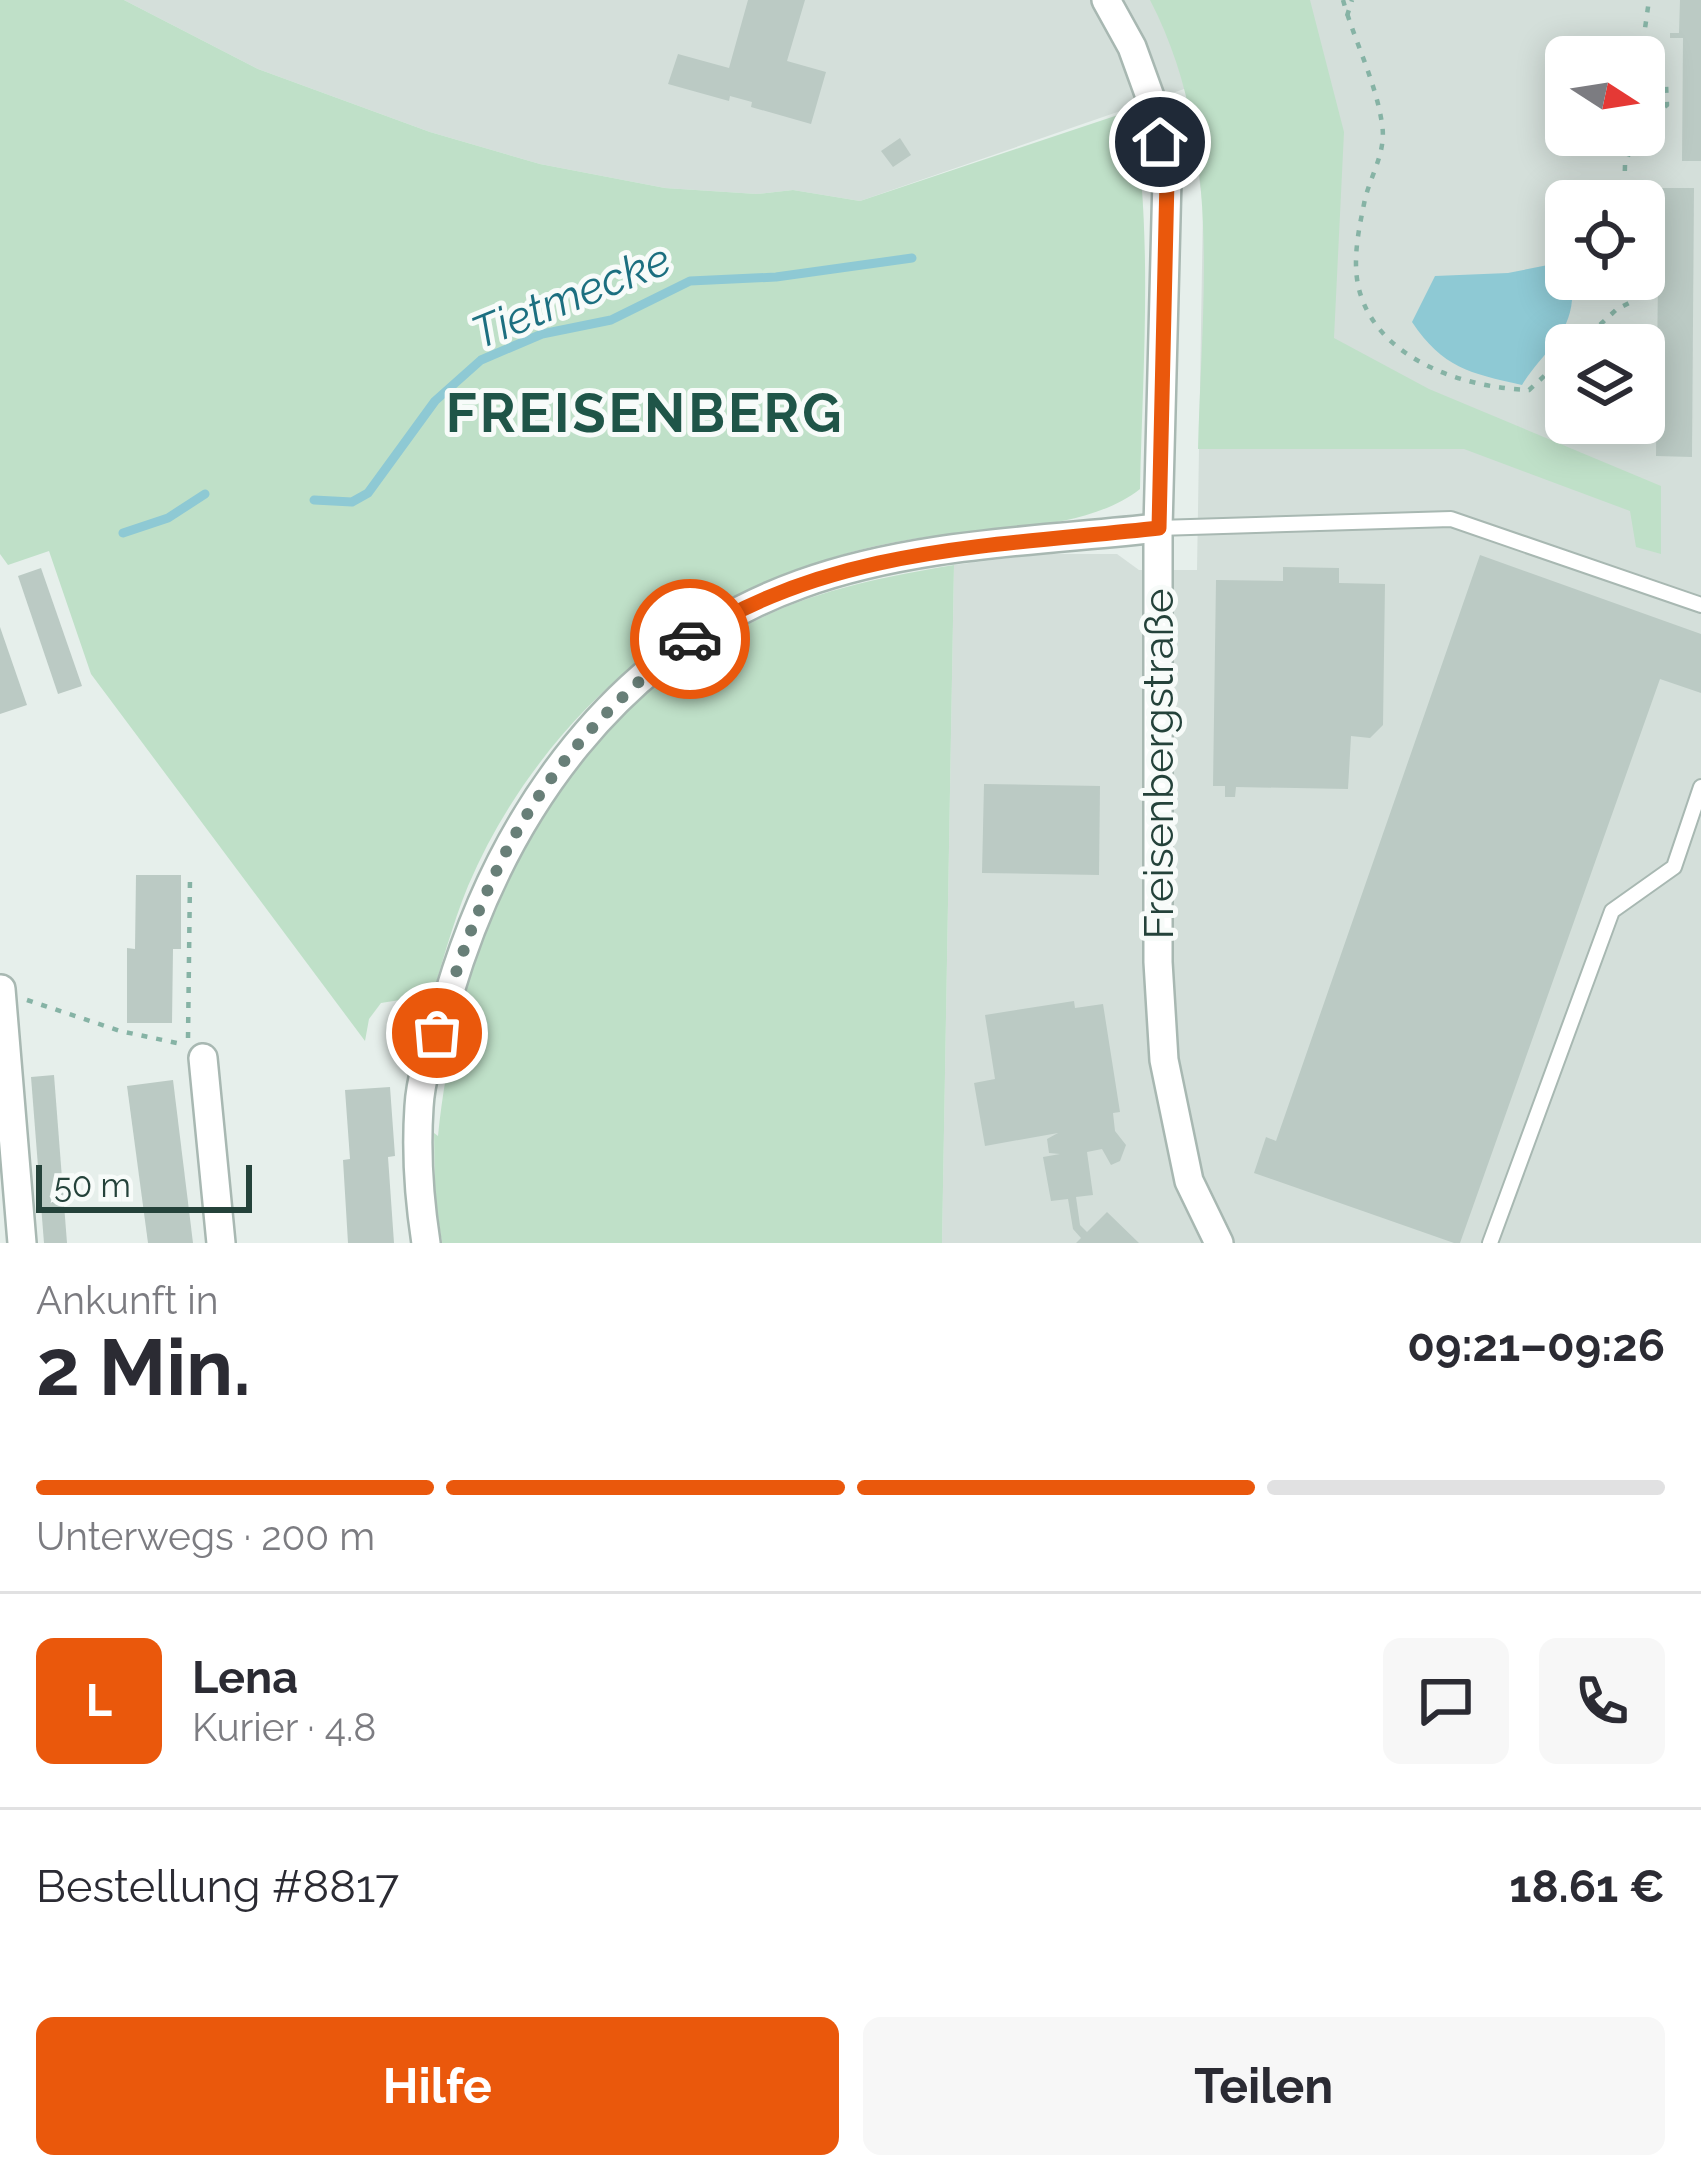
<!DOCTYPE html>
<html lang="de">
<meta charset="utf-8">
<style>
:root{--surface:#fff;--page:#f7f7f7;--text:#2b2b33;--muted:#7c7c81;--line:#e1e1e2;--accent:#ea580c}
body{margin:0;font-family:Raleway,sans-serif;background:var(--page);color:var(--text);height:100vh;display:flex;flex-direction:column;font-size:45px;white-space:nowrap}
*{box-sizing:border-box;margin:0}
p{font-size:39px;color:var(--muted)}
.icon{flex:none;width:66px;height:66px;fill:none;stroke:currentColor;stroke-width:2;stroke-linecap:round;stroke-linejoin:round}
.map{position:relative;height:1243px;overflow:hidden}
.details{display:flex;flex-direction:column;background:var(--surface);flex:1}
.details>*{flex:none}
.needle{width:78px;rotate:102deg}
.buttons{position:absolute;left:1545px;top:36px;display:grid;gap:24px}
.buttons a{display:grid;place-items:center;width:120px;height:120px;border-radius:18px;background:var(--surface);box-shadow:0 6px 30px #0003;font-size:60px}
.scale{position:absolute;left:36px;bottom:30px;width:216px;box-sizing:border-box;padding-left:12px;border:6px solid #24423a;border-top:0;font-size:33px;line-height:42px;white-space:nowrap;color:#24423a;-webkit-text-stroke:9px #f7fbf9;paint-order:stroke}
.pin{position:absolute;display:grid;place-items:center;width:102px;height:102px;color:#fff;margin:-51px;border:6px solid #fff;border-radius:50%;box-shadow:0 3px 12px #0007}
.courier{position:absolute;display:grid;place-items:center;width:120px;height:120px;margin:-60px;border:9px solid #ea580c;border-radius:50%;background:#fff;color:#222;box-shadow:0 3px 15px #0007}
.overview em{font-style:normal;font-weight:700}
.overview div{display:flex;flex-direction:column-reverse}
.overview{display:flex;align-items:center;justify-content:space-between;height:204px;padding:0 36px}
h1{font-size:78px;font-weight:700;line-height:90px}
.bar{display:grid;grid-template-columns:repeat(4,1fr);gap:18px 12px;align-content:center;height:144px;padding:0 36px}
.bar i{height:15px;border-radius:9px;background:var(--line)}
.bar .active{background:var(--accent)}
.bar p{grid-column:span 4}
.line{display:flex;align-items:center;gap:30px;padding:0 36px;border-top:3px solid var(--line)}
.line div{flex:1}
.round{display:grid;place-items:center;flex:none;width:126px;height:126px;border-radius:18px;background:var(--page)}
.primary-button{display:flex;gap:24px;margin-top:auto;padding:24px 36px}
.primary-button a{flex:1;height:138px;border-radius:18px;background:var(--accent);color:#fff;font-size:48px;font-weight:700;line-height:138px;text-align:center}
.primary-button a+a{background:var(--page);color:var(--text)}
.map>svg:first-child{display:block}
.built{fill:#d4dfda;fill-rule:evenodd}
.green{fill:#bfe0c8}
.water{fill:#8ec9d4}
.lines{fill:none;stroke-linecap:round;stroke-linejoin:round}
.stream{stroke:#8ec9d4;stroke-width:9}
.building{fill:#bbcac4}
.service-casing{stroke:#a8b8b2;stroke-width:18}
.minor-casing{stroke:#a8b8b2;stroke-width:32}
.path{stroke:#86b3a5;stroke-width:4.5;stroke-dasharray:6 9;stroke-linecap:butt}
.service{stroke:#fff;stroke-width:14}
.minor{stroke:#fff;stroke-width:27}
.done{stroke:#687f78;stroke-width:12;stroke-dasharray:0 21.6}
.route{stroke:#ea580c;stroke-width:15}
.labels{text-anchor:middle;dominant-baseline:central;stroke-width:10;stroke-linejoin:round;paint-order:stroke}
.street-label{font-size:42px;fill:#24423a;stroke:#f7fbf9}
.water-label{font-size:45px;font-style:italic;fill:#1c6f80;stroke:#f7fbf9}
.district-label{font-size:54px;font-weight:bold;letter-spacing:3px;fill:#1f5548;stroke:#f7fbf9}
</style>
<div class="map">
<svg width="1701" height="1243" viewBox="0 0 1701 1243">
<rect width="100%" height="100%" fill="#e6efeb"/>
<path class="built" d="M124 0H1701V1243H942L954 565 1040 554H1117L1139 570H1197L1203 207 1187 88 860 201 793 190 757 194 665 188 540 164 430 132 258 69ZM1566 57H1644V135H1566ZM1566 201H1644V279H1566ZM1566 345H1644V423H1566Z"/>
<g class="green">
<path d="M0 0H124L258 69 430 132 540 164 665 188 757 194 793 190 860 201 1133 110C1153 235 1143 362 1140 489 1086 532 983 528 913 539 715 570 547 702 468 886 452 925 441 967 429 1007L412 998 381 1003 369 1019 365 1041 91 674 49 551 8 565 0 554Z"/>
<path d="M1150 0H1310L1344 132 1334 338 1429 389 1661 486V554L1636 547 1630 511 1464 449H1198C1202 296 1223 141 1150 0Z"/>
<path d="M954 565 942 1243H442L435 1197 434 1133 438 1136C458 932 558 724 745 626 810 591 882 577 954 565Z"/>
</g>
<path class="water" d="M1558 263 1566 264V279H1594L1601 289 1600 300H1572C1569 337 1541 354 1522 385 1469 373 1443 368 1412 322L1435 276 1508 273Z"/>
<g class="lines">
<g class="stream">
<polyline points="314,500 352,502 368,493 435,401 481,360 542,334 611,320 690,281 776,277 912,258"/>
<polyline points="123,533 168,518 205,494"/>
</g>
</g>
<g class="building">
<polygon points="748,0 805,0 787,61 826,72 811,124 751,107 752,102 730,96 729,101 668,84 678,54 729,68"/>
<polygon points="1680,0 1701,0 1701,161 1682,161 1683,38 1670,38 1670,33 1679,33"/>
<polygon points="900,138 911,155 893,167 881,151"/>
<polygon points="1659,188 1694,188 1692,457 1656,456"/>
<polygon points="1480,555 1701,634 1701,693 1660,679 1460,1243 1454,1243 1254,1173 1266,1137 1276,1141"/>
<polygon points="1283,567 1339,568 1339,583 1385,584 1383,725 1370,738 1351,736 1348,789 1236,787 1235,797 1225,797 1225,786 1213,786 1216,580 1283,581"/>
<polygon points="41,568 82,686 58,694 18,576"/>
<polygon points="0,627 27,705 0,714"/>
<polygon points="984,784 1100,786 1099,875 982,873"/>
<polygon points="136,875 181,875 181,949 173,949 172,1023 127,1023 127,948 135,949"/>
<polygon points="1074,1001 1075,1008 1103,1004 1120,1112 1113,1113 1115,1131 1126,1145 1120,1161 1111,1165 1102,1149 1087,1152 1093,1195 1076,1197 1080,1225 1087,1232 1107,1212 1139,1243 1076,1243 1081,1238 1073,1229 1068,1199 1051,1201 1043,1157 1060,1154 1049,1153 1047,1139 1058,1133 985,1146 974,1083 995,1079 985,1015"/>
<polygon points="54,1075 67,1243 44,1243 31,1077"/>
<polygon points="173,1080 193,1243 148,1243 127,1086"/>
<polygon points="390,1087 395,1156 388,1157 394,1243 348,1243 343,1160 350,1159 345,1090"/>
</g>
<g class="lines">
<g class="service-casing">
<g id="service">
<polyline points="1158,528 1451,519 1701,605"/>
<polyline points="1490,1243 1612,911 1674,867 1701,787"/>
</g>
</g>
<g class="minor-casing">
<g id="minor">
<polyline points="1106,0 1132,47 1153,105 1167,179 1158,528 1158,962 1164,1060 1189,1181 1219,1243"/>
<polyline points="1,989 22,1243"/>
<polyline points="203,1058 221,1243"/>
<path d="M426 1243C419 1198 416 1152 419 1107 421 1069 438 1030 449 994 503 812 617 650 801 584 914 543 1040 541 1158 528"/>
</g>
</g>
<g class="path">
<path d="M1343 0C1354 40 1376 82 1382 124 1387 153 1369 177 1364 204 1358 233 1351 267 1361 296 1383 362 1467 388 1529 390L1566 356"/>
<polyline points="1347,16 1352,0"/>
<polyline points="1641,57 1649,0"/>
<polyline points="1644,70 1653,80 1666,84 1667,105 1644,124"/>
<polyline points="1624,201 1625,165 1635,135"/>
<polyline points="1578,345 1617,309 1633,301 1639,279"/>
<polyline points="27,1000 120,1031 177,1043"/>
<polyline points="188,1038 190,878"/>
</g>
<use href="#service" class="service"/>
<use href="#minor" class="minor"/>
</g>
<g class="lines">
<path class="done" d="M437 1033C489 857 543 754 690 639"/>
<path class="route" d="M690 639C829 547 998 546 1159 528L1167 179 1160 142"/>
</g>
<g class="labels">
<g class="street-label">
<text transform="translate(1158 764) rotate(-90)">Freisenbergstraße</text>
</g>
<g class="water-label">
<text transform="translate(571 296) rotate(-22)">Tietmecke</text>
</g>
<g class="district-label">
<text x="645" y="413">FREISENBERG</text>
</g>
</g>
</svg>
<div class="buttons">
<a><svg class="needle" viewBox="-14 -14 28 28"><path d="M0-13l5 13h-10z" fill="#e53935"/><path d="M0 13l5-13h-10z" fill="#7c7c81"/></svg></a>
<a><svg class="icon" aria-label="locate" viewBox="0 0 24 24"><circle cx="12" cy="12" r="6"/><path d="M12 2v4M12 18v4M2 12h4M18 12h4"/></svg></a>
<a><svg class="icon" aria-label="layers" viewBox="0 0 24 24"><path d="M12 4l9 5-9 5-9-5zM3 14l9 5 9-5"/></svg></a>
</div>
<div class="scale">50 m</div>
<div class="pin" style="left:437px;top:1033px;background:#ea580c"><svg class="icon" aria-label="bag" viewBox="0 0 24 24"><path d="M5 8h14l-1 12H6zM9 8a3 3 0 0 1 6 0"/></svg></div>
<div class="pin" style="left:1160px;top:142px;background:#1f2937"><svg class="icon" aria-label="home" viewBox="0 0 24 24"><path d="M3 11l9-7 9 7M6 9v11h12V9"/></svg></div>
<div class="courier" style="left:690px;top:639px"><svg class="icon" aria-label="car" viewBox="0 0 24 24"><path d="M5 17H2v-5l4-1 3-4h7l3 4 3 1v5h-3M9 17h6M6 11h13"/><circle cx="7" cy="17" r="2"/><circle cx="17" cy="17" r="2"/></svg></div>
</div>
<section class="details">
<div class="overview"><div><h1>2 Min.</h1><p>Ankunft in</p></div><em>09:21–09:26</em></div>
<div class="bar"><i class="active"></i><i class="active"></i><i class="active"></i><i></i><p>Unterwegs · 200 m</p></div>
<div class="line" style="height:216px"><b class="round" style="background:var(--accent);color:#fff">L</b><div><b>Lena</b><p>Kurier · 4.8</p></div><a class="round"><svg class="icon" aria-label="chat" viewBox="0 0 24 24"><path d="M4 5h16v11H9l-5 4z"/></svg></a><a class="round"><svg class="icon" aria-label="phone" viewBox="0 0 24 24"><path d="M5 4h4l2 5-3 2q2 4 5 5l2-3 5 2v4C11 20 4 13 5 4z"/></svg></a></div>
<div class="line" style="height:156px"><div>Bestellung #8817</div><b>18.61 €</b></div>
<div class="primary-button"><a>Hilfe</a><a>Teilen</a></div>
</section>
